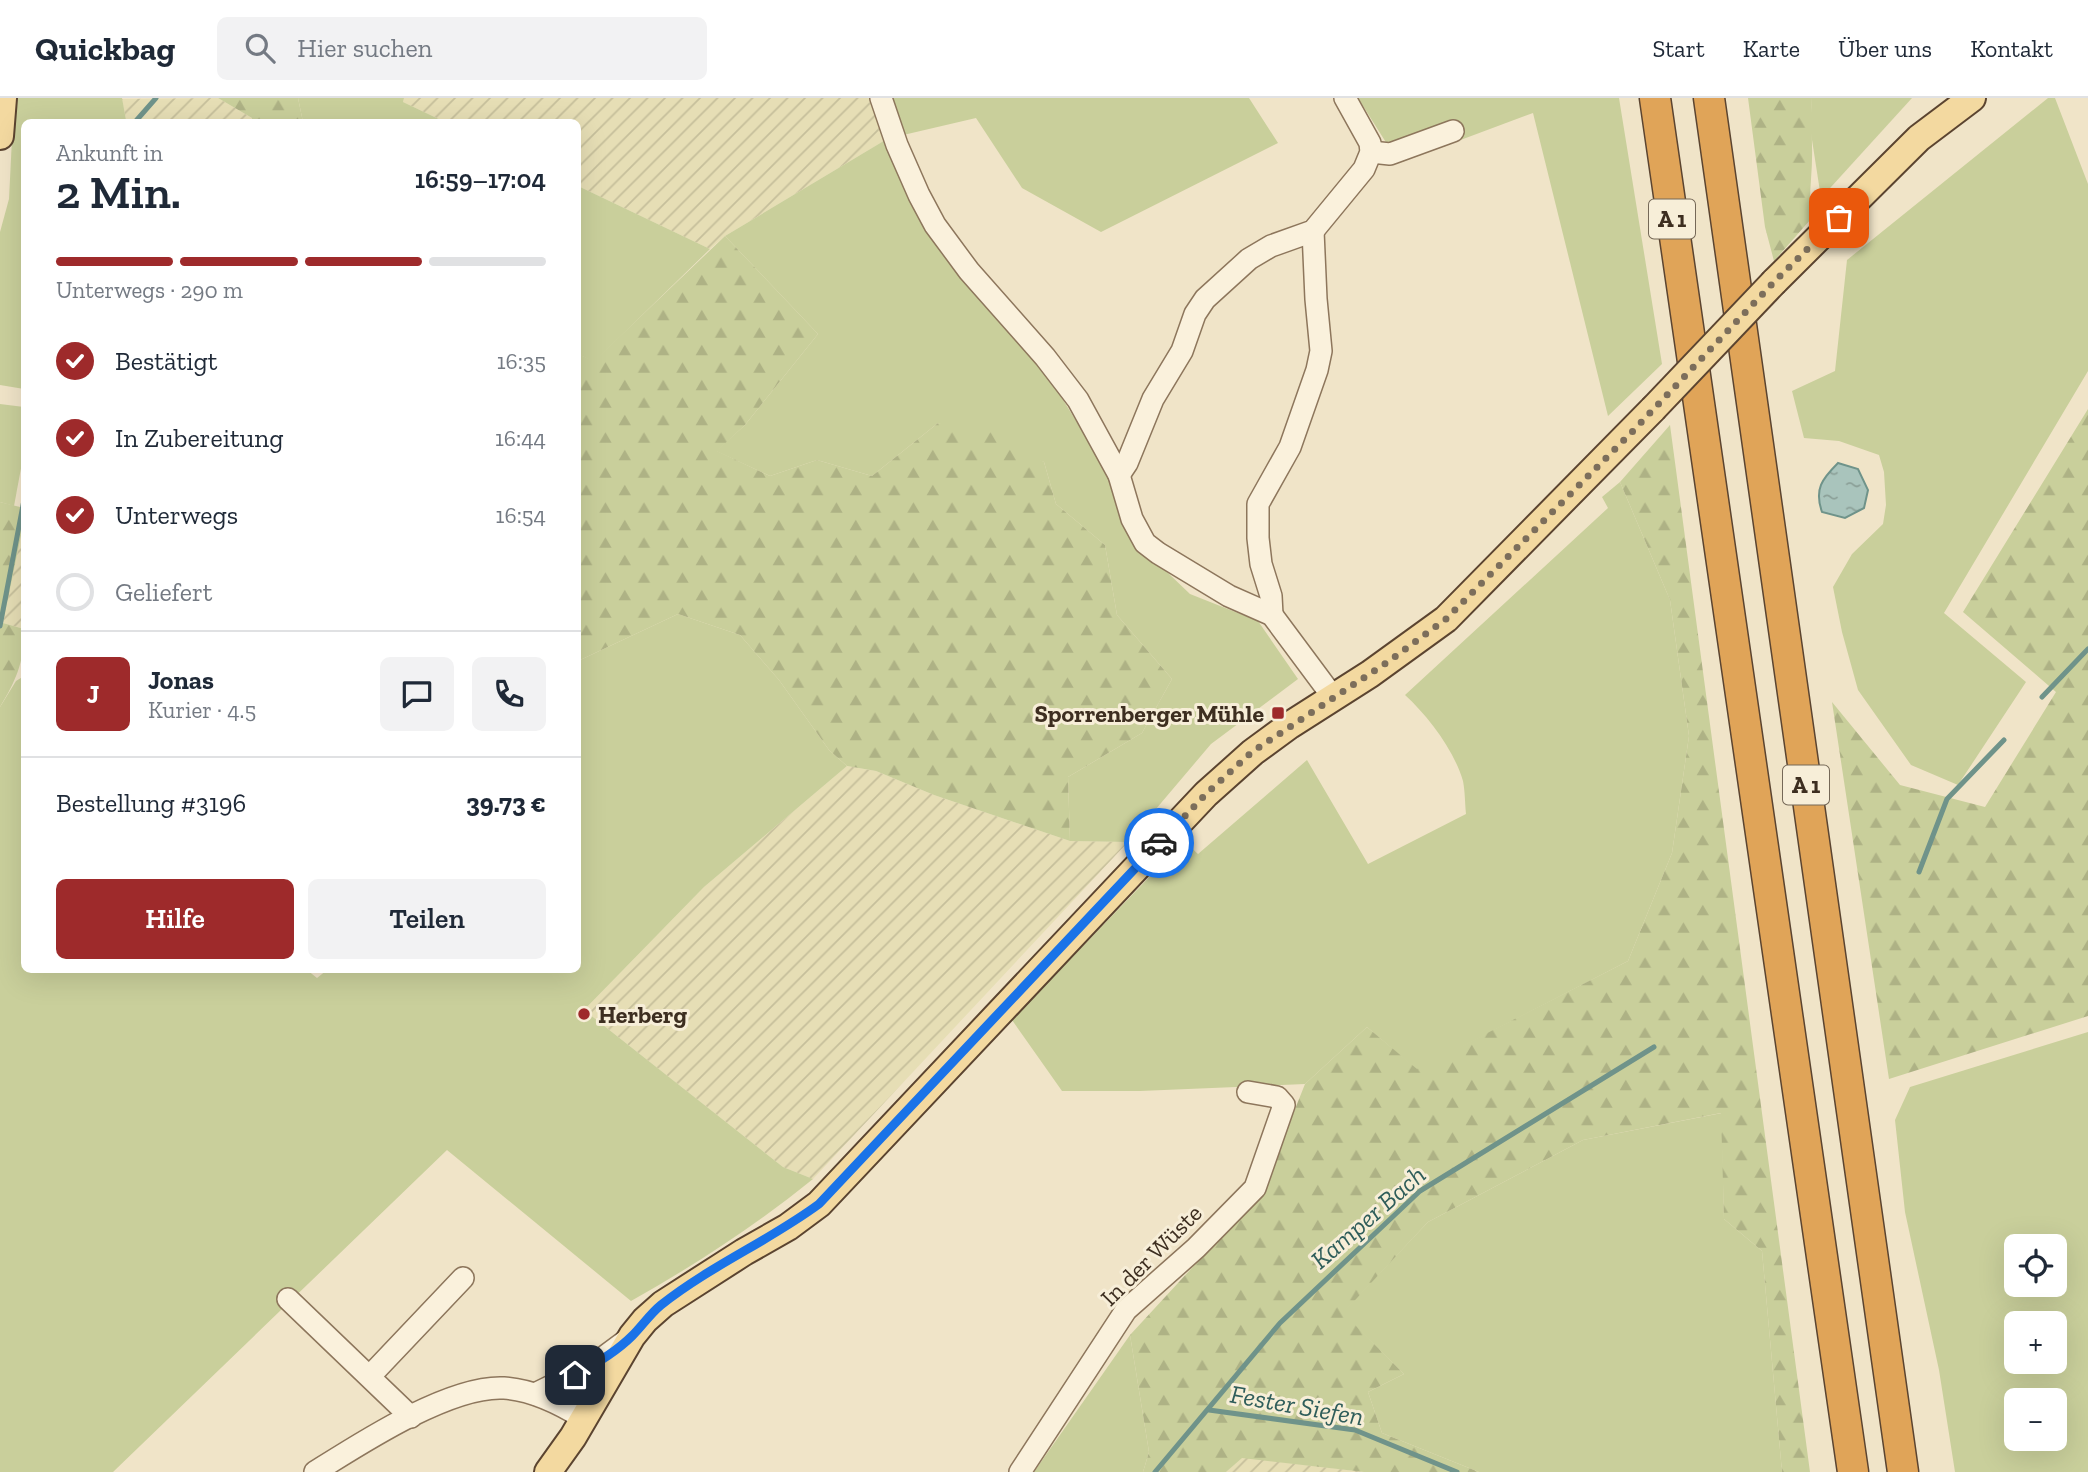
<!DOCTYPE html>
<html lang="de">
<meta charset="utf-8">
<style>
:root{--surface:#fff;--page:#f2f2f3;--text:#1f2937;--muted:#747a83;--line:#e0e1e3;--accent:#9e2a2b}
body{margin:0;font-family:"Zilla Slab",serif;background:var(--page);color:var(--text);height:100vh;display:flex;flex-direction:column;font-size:26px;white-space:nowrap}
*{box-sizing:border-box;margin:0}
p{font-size:23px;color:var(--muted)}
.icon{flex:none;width:38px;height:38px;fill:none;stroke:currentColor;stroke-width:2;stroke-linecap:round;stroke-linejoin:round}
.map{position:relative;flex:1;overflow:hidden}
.side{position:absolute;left:21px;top:21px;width:560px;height:854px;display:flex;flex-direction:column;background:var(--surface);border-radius:10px;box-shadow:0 7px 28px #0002}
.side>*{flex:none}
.tools{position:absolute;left:2004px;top:1136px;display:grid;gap:14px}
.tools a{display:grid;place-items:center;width:63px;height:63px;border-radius:10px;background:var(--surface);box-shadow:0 7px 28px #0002;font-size:35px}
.pin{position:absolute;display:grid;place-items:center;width:60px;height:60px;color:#fff;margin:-30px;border-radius:14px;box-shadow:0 4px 10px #0006}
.courier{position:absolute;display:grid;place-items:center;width:70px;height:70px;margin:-35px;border:5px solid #1a73e8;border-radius:50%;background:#fff;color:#222;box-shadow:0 2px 9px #0007}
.head em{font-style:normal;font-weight:600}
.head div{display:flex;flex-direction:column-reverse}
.head{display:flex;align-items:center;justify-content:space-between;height:119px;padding:0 35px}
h1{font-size:46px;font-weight:600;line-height:52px}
.bar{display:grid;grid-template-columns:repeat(4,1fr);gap:10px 7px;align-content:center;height:84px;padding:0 35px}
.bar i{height:9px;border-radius:5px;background:var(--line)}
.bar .selected{background:var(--accent)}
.bar p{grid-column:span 4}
.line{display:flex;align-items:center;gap:18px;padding:0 35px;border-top:2px solid var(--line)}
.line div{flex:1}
.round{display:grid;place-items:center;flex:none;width:74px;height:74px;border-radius:10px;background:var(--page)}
ol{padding:0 35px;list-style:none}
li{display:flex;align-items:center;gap:21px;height:77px}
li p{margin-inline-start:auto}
li .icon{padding:7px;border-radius:50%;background:var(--accent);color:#fff;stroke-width:4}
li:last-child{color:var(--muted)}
li i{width:38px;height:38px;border:4px solid var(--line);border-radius:50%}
.button{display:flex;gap:14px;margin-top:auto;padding:14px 35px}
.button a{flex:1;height:80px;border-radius:10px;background:var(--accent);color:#fff;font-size:28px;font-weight:600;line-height:80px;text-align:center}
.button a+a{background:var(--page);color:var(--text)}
header{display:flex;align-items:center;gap:42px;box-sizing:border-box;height:98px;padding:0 35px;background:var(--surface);border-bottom:2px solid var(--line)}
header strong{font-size:33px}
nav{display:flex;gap:38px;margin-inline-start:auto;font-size:24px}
.search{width:490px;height:63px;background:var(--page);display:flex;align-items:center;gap:18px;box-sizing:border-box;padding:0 24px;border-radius:10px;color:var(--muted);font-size:26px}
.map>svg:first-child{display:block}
.farmland{fill:url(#farmland-furrows)}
.green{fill:#c9cf9b;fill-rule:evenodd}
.forest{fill:url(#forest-firs)}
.water{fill:url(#water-ripples);stroke:#6f938a;stroke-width:2}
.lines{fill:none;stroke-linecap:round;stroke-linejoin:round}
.stream{stroke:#6f938a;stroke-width:5}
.minor-casing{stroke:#8d765c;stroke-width:24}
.major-casing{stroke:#5b4430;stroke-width:30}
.highway-casing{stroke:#5b4430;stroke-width:33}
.minor{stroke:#faf1dc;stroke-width:21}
.major{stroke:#f3d9a0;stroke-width:26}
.highway{stroke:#e0a458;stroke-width:30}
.major-bridge-casing{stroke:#5b4430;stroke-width:30;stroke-linecap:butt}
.major-bridge{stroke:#f3d9a0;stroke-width:26}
.done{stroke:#7c6e5b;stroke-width:7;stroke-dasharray:0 12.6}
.route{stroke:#1a73e8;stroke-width:9}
.poi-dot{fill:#9e2a2b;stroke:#f7eed8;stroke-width:2.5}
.labels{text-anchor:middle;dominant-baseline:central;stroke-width:6;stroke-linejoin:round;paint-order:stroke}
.shield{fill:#f7eed8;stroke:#756857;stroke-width:2}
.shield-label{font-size:23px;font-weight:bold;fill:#3d2e20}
.poi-label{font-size:24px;font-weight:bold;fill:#3d2e20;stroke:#f7eed8;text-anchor:end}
.street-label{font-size:24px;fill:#3d2e20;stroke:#f7eed8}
.water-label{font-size:26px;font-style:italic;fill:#2f5d5a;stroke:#f7eed8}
</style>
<header>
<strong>Quickbag</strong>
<div class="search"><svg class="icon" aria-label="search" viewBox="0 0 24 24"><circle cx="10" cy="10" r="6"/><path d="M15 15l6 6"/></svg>Hier suchen</div>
<nav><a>Start</a><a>Karte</a><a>Über uns</a><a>Kontakt</a></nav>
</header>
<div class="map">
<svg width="2088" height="1374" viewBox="0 0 2088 1374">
<defs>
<pattern id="farmland-furrows" width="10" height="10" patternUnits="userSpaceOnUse" patternTransform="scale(1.75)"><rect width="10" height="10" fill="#e6deb5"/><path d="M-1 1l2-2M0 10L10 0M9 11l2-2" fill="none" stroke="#c6bf9b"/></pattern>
<pattern id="forest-firs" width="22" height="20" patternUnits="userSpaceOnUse" patternTransform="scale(1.75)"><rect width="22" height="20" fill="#c9cf9b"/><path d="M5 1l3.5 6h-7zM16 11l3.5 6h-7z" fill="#aeb285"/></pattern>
<pattern id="water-ripples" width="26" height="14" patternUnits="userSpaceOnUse" patternTransform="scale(1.75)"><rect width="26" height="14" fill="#a9c4bc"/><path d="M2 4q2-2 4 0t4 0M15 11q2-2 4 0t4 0" fill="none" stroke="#8ba098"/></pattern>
</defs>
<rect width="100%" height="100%" fill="#f0e4c8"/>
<g class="farmland">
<polygon points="218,0 252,20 252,24 124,24 126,22 122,1"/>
<polygon points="404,0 873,0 887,41 725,138 710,151 578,88 578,24 445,24 403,4"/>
<polygon points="24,423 24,531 3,525"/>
<polygon points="847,668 876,673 934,697 1070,743 1128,744 813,1081 783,1069 584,912 704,789"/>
<polygon points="1242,1359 1364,1374 1226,1374"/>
</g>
<g class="green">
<polygon points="14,0 122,0 126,22 124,24 24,24 24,291 0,287 0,134 9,101"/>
<polygon points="298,0 404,0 403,4 445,24 303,24"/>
<polygon points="886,0 1249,0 1278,45 1101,134 1022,90 976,20 899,38"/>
<polygon points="1358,0 1619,0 1662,266 1608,318 1533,15 1399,65"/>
<polygon points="1812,0 1912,0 1821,100 1810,29"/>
<polygon points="2048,0 2055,0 2088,86 2088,273 1944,515 2026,584 1958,687 1911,667 1858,592 1842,534 1833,489 1852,456 1883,426 1886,407 1884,374 1879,357 1839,343 1804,340 1792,293 1835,273 1847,162"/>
<polygon points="887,41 907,91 942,156 1036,258 1102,365 1144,452 1190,496 1258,523 1298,581 1211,646 1128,744 1070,743 1068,679 1142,635 1172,581 1117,517 1105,447 1056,406 1044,364 938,325 872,378 817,362 770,378 716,353 745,327 818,236 725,138"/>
<polygon points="578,88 710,151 594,264 578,256"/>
<polygon points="0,306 24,309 24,354 14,408 0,404"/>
<path d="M1620 384 1670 502 1689 638 1672 755 1628 863 1417 972 1367 929 1305 986 1140 993H1062L1012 922 1184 743 1198 756 1307 662 1368 766 1466 716C1465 706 1465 693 1463 683 1454 652 1428 618 1405 597L1608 410 1602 399Z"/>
<path d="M678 516 740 537 779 582 829 652 847 668 704 789 584 912 783 1069 813 1081C755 1128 695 1167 631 1203L447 1052 113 1374H0V609L16 583 24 578V872H307L317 880 327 872H578V563Z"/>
<path d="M2088 934V1374H1955L1939 1272 1905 1114 1895 1022 1910 989ZM2016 1148H2054V1186H2016ZM2016 1225H2054V1264H2016ZM2016 1302H2054V1340H2016Z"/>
<polygon points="1722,1015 1724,1121 1762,1153 1782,1374 1479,1374 1382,1335 1368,1294 1404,1276 1342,1215 1428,1124 1583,1042"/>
<polygon points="1130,1237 1149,1354 1143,1374 1034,1374"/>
</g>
<g class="forest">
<polygon points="218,0 298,0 303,24 252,24 252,20"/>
<path d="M1748 0H1812C1811 17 1812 33 1812 49 1813 74 1808 97 1811 121L1774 163 1765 129Z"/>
<polygon points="725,138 818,236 745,327 717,353 770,378 817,362 872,378 938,325 987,332 1044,364 1056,406 1105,447 1117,517 1172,581 1142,635 1068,679 1070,743 934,697 876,673 847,668 829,652 779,582 740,537 678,516 578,563 578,256 594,263"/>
<polygon points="2088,311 2088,918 1889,981 1832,604 1900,687 1985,709 2056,594 1963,514"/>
<polygon points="1670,327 1810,1374 1782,1374 1762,1153 1724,1121 1721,1015 1583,1042 1428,1124 1343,1215 1404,1276 1368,1294 1382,1335 1479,1374 1364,1374 1242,1360 1226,1374 1143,1374 1149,1354 1130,1237 1262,1094 1305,986 1367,929 1417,971 1628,863 1672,755 1689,638 1670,502 1620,384"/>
<path d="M0 404 24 410V423L3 525 24 531C25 562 16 583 0 609Z"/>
</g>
<path class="water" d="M1838 365 1858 371 1868 392 1864 410 1845 420 1822 414C1814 391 1822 381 1838 365Z"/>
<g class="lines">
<g class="stream">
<polyline points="135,24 156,0"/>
<polyline points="0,528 24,402"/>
<polyline points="2042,599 2088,551"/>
<polyline points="1919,774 1947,701 2004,642"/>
<polyline points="1209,1312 1355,1332 1457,1374"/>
<polyline points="1155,1374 1280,1225 1420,1093 1654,949"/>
</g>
<g class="minor-casing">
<g id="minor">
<polyline points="881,0 897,47 919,97 935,127 969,173 1045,259 1078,302 1119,377 1132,421 1145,445 1158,455 1229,498 1272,517 1333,599"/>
<polyline points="1371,54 1390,56 1453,33"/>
<polyline points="1119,377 1127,365 1153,301 1182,253 1195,216 1205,201 1249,161 1271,148 1313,133 1364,71 1371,54 1370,45 1345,0"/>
<polyline points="1272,517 1271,498 1261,466 1258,440 1258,406 1290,349 1317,272 1321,253 1316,201 1313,133"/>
<polyline points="288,1201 411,1319"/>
<polyline points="370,1278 463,1180"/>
<polyline points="535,1296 592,1268 627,1242"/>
<path d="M315 1374C361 1345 450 1287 504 1290 533 1292 559 1305 583 1320"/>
<polyline points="1020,1374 1126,1212 1196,1150 1255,1090 1284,1007 1277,999 1248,994"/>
</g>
</g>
<g class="major-casing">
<g id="major">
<polyline points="0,38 3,0"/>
<polyline points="1774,184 1919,40 1972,0"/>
<polyline points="548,1374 573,1339 632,1238 645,1222 663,1206 744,1154 788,1129 819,1106 1206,696 1253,654 1290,627 1370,576 1446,521 1653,311"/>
</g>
</g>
<g class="highway-casing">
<g id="highway">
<polyline points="1655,0 1853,1374"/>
<polyline points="1709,0 1903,1374"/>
</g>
</g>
<use href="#minor" class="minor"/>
<use href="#major" class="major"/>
<use href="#highway" class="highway"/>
<g class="major-bridge-casing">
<polyline id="major-bridge" points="1653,311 1774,184"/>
</g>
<use href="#major-bridge" class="major-bridge"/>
</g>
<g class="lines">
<polyline class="done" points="1159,745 1206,696 1252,654 1389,563 1446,521 1631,335 1774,184 1839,120"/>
<path class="route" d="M575 1277C594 1267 616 1254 632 1238 642 1228 650 1216 661 1207 710 1168 769 1143 819 1106L1159 745"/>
</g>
<g class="poi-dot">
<rect x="1271" y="608" width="14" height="14" rx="3.5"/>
<circle cx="584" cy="916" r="7"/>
</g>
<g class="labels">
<g class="shield">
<rect x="1649" y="101.5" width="46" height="39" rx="5"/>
<rect x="1783" y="667.5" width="46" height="39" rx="5"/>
</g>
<g class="shield-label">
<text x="1672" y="121">A 1</text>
<text x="1806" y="687">A 1</text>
</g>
<g class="poi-label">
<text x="1264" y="615">Sporrenberger Mühle</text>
<text x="598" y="916" text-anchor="start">Herberg</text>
</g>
<g class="street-label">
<text transform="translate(1151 1157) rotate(-45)">In der Wüste</text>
</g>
<g class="water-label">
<text transform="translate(1368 1119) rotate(-41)">Kamper Bach</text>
<text transform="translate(1297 1307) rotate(10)">Fester Siefen</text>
</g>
</g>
</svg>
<div class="tools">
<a><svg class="icon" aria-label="locate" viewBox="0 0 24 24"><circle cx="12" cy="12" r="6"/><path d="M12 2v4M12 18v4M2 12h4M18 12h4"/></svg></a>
<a>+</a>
<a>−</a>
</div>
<div class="pin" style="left:1839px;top:120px;background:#ea580c"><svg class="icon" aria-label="bag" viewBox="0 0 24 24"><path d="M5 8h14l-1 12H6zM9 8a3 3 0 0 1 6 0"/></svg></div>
<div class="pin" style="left:575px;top:1277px;background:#1f2937"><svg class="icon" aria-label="home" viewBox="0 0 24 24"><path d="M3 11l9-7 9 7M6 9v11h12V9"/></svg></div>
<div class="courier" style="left:1159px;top:745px"><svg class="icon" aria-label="car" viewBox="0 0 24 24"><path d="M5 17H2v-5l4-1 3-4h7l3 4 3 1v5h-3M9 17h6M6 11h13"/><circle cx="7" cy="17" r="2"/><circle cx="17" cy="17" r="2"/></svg></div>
<section class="side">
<div class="head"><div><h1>2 Min.</h1><p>Ankunft in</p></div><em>16:59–17:04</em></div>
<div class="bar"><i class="selected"></i><i class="selected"></i><i class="selected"></i><i></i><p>Unterwegs · 290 m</p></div>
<ol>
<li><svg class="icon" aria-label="check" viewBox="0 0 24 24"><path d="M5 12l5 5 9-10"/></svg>Bestätigt<p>16:35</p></li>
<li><svg class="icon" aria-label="check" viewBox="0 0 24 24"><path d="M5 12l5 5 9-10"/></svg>In Zubereitung<p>16:44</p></li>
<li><svg class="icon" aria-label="check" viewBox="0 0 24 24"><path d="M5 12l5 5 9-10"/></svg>Unterwegs<p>16:54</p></li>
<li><i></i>Geliefert</li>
</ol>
<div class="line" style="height:126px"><b class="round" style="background:var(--accent);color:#fff">J</b><div><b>Jonas</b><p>Kurier · 4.5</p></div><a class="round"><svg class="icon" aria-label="chat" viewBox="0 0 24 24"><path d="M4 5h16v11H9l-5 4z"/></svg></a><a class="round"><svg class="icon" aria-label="phone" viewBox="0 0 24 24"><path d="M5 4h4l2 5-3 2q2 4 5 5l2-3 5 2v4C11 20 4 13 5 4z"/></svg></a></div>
<div class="line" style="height:91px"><div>Bestellung #3196</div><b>39.73 €</b></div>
<div class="button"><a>Hilfe</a><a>Teilen</a></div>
</section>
</div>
